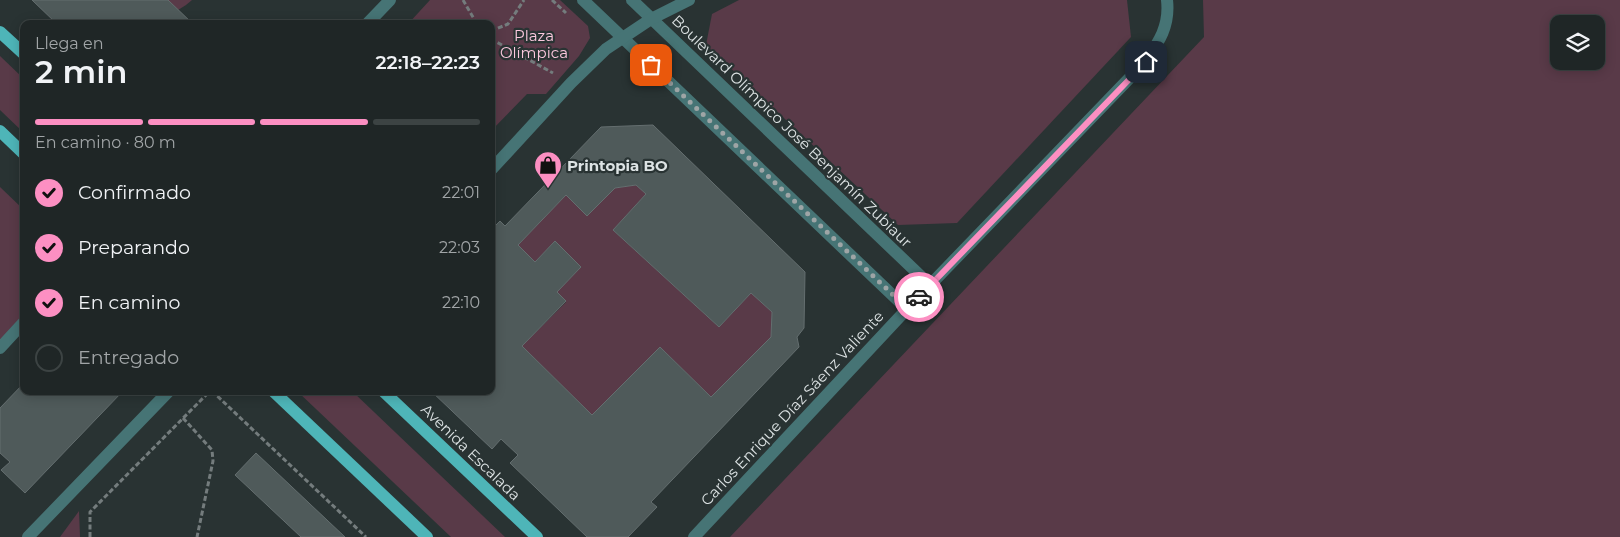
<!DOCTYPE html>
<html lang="es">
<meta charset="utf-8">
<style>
:root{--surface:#1f2626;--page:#2c3232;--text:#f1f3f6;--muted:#a1a5a7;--line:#3c4343;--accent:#fc8fc2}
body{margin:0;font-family:Montserrat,sans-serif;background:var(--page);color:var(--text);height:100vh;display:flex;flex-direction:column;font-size:19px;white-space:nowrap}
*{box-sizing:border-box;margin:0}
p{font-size:16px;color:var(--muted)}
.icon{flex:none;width:28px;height:28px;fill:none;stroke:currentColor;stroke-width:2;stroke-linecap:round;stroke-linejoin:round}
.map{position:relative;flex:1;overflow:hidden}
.sheet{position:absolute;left:20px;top:20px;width:475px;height:375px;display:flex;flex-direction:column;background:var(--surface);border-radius:10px;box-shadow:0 2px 12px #0003,0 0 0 1px var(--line)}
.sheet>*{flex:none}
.tools{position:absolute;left:1550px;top:15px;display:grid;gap:10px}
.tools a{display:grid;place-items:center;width:55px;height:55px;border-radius:10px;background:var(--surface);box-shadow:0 2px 12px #0003,0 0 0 1px var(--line);font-size:25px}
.pin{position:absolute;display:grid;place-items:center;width:42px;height:42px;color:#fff;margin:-21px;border-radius:10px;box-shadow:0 2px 8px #0006}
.courier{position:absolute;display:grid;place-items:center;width:50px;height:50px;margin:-25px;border:4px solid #fc8fc2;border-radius:50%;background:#fff;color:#222;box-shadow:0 1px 6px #0007}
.head em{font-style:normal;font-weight:600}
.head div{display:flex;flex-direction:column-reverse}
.head{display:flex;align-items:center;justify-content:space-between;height:85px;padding:0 15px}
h1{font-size:32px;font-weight:600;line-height:38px}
.bar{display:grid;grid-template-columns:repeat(4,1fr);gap:8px 5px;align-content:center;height:60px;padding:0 15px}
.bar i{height:6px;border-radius:4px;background:var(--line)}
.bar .selected{background:var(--accent)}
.bar p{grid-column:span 4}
ol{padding:0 15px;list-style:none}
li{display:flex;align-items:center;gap:15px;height:55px}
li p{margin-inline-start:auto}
li .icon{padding:5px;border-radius:50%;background:var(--accent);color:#111;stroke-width:4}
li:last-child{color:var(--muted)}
li i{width:28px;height:28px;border:2px solid var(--line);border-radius:50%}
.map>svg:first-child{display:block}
.green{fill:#593a48;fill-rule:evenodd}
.building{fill:#4f5a5a;stroke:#646e6f;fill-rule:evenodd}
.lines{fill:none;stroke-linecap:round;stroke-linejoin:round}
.path{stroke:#747c7d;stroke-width:3;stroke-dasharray:5 2.5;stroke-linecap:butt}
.minor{stroke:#467475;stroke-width:12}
.major{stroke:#4eb5b8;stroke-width:12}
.done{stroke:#9ea5a6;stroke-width:5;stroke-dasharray:0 9}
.route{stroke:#fc8fc2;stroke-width:6}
.labels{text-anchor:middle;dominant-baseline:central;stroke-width:4.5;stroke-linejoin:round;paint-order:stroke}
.park-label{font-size:15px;fill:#fcc8de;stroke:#293333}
.street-label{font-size:15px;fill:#dde3e4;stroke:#293333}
.poi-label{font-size:15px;font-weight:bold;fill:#dde3e4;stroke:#293333;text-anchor:start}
</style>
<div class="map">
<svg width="1620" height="537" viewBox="0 0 1620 537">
<rect width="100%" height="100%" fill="#293333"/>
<g class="green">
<polygon points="168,0 192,0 186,5 178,10"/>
<polygon points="430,0 560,0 588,26 590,38 579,56 546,94 527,94 491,131 491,24 408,24"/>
<polygon points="739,0 1127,0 1131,37 957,223 898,225 706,45 712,14"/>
<path d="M1203 0H1620V537H730L1204 37ZM1559 24H1596V61H1559Z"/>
<polygon points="0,56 24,79 24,133 0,110"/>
<polygon points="636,185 646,194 613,230 719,327 751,293 772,312 771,337 711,397 660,347 592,415 522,346 566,302 557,292 581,267 555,241 535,262 518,245 566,195 587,216 615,188"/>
<polygon points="0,187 24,210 24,315 0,341"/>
<polygon points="297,391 352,391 505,537 451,537"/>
<polygon points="79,511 80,537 60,537"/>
</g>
<g class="building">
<polygon points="32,0 168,0 193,24 57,24"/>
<path d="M653 125 805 272 804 328 797 337 799 347 651 502 657 507 628 537H587L510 463 518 455 501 439 492 449 431 391H491V230L500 221 505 226 601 127ZM636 185 646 194 613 230 719 327 751 293 772 312 771 337 711 397 660 347 592 415 522 346 566 301 557 292 581 267 555 241 535 262 518 245 566 195 587 216 615 188Z"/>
<polygon points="24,383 24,391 123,391 25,493 1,470 10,462 0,453 0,408"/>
<polygon points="256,453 345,537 301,537 235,475"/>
</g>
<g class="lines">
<g class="path">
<polyline points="463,0 477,24"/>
<polyline points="552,0 566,13"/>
<polyline points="491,31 508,24 524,0"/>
<polyline points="491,39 553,73"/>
<polyline points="212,391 366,537"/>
<polyline points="183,418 212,450 213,461 197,537"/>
<polyline points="90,537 90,512 210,391"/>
</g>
<g class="minor">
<polyline points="583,0 907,309"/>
<polyline points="632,0 930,285"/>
<polyline points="367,24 390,0"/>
<polyline points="491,170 571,83 606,49 651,19 689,0"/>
<polyline points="0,348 24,322"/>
<polyline points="28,537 169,391"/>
<path d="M694 537 907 309 1145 62C1159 42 1170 26 1167 0"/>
</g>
<g class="major">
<polyline points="0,32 24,54"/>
<polyline points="0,131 24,154"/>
<polyline points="273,391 427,537"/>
<polyline points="383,391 537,537"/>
</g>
</g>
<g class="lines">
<polyline class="done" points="651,65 908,309 919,297"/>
<polyline class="route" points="919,297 1146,62"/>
</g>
<defs>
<g id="shop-pin" transform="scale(1.4375)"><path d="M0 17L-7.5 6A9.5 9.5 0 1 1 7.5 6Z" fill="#fc8fc2" stroke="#293333"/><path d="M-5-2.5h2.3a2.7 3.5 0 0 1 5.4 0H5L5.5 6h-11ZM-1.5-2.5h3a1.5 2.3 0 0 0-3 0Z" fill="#111"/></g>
</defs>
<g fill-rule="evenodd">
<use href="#shop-pin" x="548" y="165"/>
</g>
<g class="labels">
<g class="park-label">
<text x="534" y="35">Plaza<tspan x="534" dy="17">Olímpica</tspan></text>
</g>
<g class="street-label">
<text transform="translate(792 131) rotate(44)">Boulevard Olímpico José Benjamín Zubiaur</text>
<text transform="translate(792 408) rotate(-47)">Carlos Enrique Díaz Sáenz Valiente</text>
<text transform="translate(471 452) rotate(44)">Avenida Escalada</text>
</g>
<g class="poi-label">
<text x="567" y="165">Printopia BO</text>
</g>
</g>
</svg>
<div class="tools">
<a><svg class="icon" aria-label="layers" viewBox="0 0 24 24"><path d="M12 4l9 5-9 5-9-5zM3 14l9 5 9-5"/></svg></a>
</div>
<div class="pin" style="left:651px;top:65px;background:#ea580c"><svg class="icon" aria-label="bag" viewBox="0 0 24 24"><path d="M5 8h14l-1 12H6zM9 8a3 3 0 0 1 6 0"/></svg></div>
<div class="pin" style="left:1146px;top:62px;background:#1f2937"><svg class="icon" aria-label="home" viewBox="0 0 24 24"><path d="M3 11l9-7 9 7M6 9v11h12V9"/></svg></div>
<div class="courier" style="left:919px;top:297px"><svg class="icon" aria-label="car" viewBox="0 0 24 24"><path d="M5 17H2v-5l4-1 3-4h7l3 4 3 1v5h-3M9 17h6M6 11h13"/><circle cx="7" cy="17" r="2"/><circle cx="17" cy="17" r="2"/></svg></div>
<section class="sheet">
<div class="head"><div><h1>2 min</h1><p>Llega en</p></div><em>22:18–22:23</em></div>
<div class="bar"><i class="selected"></i><i class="selected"></i><i class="selected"></i><i></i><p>En camino · 80 m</p></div>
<ol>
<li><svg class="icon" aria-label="check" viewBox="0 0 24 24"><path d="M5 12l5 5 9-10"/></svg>Confirmado<p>22:01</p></li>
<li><svg class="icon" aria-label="check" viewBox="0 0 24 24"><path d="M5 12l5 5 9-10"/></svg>Preparando<p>22:03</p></li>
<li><svg class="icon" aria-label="check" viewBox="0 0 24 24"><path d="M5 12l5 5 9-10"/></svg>En camino<p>22:10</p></li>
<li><i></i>Entregado</li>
</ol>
</section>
</div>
